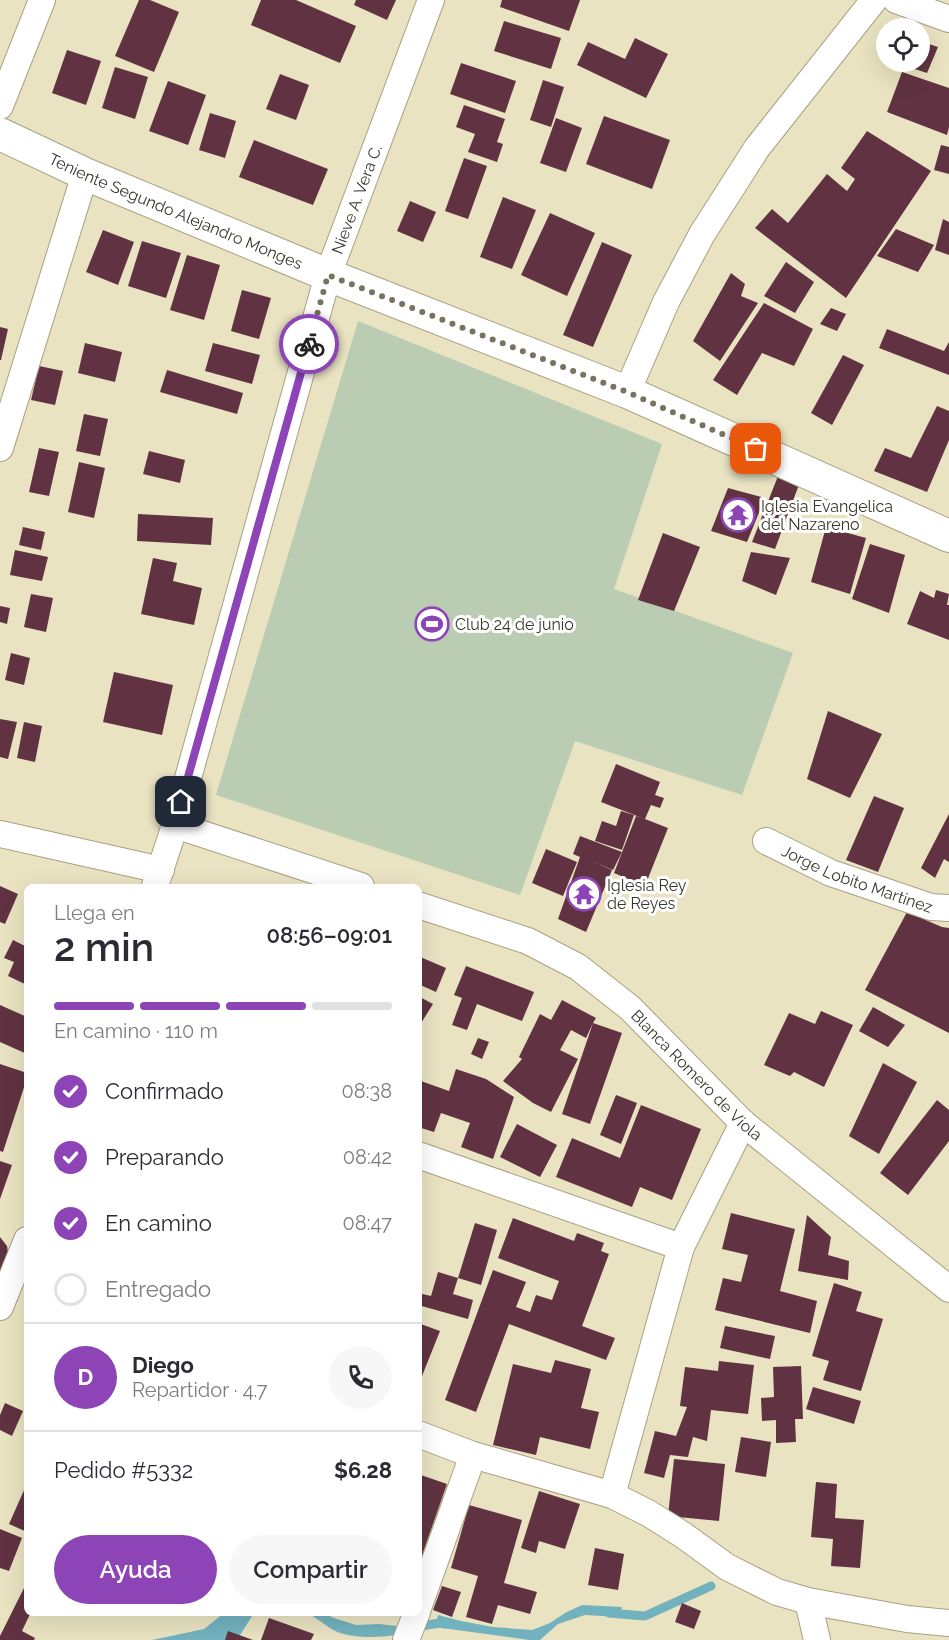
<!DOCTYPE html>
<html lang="es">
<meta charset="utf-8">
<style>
:root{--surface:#fff;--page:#f7f7f7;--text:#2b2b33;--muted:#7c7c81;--line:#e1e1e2;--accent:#8c44b7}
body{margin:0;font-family:Raleway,sans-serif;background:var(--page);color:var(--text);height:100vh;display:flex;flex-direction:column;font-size:22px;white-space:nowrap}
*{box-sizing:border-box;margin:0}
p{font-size:20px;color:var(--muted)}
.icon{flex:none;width:33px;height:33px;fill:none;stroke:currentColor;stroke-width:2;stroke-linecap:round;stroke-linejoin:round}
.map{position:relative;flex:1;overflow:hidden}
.drawer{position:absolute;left:24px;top:884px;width:398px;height:732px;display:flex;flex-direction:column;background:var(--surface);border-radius:9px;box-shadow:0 6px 24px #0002}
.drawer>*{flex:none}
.tools{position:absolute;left:876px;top:18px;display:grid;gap:12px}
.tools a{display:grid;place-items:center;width:54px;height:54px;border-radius:50%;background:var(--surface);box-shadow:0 6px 24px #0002;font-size:30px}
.pin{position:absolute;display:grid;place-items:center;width:51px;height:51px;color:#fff;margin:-26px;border-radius:12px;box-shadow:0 3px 9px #0006}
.courier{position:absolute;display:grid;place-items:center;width:60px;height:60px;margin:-30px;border:4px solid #8c44b7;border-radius:50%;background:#fff;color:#222;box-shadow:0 2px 8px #0007}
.headline em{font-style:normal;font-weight:600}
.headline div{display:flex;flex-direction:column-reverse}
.headline{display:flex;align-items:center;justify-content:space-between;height:102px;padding:0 30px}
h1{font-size:39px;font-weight:600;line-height:45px}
.bar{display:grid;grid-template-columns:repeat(4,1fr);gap:9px 6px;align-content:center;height:72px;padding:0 30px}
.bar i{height:8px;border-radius:4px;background:var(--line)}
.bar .current{background:var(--accent)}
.bar p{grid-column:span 4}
.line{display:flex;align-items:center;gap:15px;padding:0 30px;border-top:2px solid var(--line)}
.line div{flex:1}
.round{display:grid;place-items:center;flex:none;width:63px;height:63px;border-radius:32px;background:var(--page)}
ol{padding:0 30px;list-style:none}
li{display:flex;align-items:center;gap:18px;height:66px}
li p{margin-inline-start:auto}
li .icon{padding:6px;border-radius:50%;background:var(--accent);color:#fff;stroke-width:4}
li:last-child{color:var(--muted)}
li i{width:33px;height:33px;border:3px solid var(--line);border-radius:50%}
.cta{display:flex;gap:12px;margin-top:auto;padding:12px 30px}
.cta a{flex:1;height:69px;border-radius:36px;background:var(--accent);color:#fff;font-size:24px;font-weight:600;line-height:69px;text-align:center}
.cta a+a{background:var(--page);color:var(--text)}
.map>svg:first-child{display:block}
.green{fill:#bacdb3}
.water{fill:#72b2be}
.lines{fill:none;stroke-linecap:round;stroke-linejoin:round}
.stream{stroke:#72b2be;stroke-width:9}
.building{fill:#613342}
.minor-casing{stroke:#a8a182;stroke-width:28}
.tertiary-casing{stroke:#a8a182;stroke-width:34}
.minor{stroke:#fff;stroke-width:26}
.tertiary{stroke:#fff;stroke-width:32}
.done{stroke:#77735f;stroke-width:6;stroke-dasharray:0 10.8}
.route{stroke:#8c44b7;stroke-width:8}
.labels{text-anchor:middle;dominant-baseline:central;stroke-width:6;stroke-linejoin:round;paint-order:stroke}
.street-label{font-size:16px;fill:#39372a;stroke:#fff}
.poi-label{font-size:16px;fill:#39372a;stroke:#fff;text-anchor:start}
</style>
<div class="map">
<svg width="949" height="1640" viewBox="0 0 949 1640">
<rect width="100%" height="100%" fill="#e9e3c2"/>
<polygon class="green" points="358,321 662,444 614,589 793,653 742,795 575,741 520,895 216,795"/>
<g class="water">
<polygon points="582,1605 622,1607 620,1617 585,1615 558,1624 540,1640 529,1640 435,1627 438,1615 461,1621 493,1627 532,1630 550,1623 565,1613"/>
<polygon points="224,1613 254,1613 237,1640 152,1640 204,1629"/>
<path d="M306 1613H324L334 1618 356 1625 379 1624 397 1626 396 1635C378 1638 345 1639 330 1628 322 1623 316 1617 306 1613Z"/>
</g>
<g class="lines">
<g class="stream">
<polyline points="609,1613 645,1616 711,1586"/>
<polyline points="414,1627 440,1623 445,1624"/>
</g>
</g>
<g class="building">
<polygon points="139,0 150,0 179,12 154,72 115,56"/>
<polygon points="261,0 296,0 356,26 340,63 251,25"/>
<polygon points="356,0 396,0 387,20 354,5"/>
<polygon points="502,0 580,0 569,31 500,7"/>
<polygon points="504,21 561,38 551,69 494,51"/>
<polygon points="635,38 668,54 646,98 577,65 588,42 625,59"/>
<polygon points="920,41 938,47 927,73 893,62 920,62"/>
<polygon points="67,50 101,61 86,105 52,93"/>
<polygon points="461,63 516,81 505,113 450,94"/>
<polygon points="115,67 148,77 135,119 102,108"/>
<polygon points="902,72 949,88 949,127 947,135 887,112"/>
<polygon points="280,74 309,85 296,120 266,109"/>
<polygon points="543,80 564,87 551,127 530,120"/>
<polygon points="168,81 206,95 188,145 149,131"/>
<polygon points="464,105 505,119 497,142 503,144 497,162 468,152 475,134 456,127"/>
<polygon points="210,113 236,121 225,158 199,150"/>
<polygon points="604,116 670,140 652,189 586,164"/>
<polygon points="556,118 582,128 566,172 540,163"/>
<polygon points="867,131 931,171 846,298 755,228 772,209 788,223 827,174 847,191 855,179 841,168"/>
<polygon points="254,140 328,169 313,205 239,177"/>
<polygon points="941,145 949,147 949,174 934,170"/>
<polygon points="464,158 487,166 468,219 445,211"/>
<polygon points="503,197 536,210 512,269 480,257"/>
<polygon points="410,201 436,212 423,242 397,231"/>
<polygon points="550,213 595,233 567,296 521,275"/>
<polygon points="943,219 949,222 949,255 935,250"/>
<polygon points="896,229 934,245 918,272 877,256"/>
<polygon points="103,230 134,242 118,285 86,272"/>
<polygon points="142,241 181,253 166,298 128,286"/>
<polygon points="602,242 632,255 593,347 563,335"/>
<polygon points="187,255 220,265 204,320 170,310"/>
<polygon points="786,262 814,282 795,313 764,296"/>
<polygon points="731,273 745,284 741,296 758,303 720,361 693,341"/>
<polygon points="242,290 271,298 259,339 231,331"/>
<polygon points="764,303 813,329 794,366 762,353 737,395 713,380"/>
<polygon points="831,308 846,314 837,331 820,324"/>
<polygon points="0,327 8,329 1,360 0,360"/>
<polygon points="887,329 944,351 949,342 949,375 879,348"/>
<polygon points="85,343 122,352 115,382 78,373"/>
<polygon points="213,343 260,355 252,384 205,371"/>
<polygon points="843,355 864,365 832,425 811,413"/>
<polygon points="39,366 63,371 55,405 31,400"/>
<polygon points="167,370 243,393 237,414 160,392"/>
<polygon points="937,406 949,411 949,440 927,492 874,471 885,448 911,458"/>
<polygon points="84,414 108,419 100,456 76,451"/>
<polygon points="39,448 59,452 49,496 29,492"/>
<polygon points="149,451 185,460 180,483 143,474"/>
<polygon points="79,462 105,468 94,518 68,512"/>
<polygon points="780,471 800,482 775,549 752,542"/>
<polygon points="728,488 765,498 747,542 711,531"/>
<polygon points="138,514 213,518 211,545 137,541"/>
<polygon points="23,527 45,532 41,550 19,545"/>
<polygon points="826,527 866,538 850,594 811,582"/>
<polygon points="663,533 700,547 674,611 638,600"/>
<polygon points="870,544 905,555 889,613 852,599"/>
<polygon points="15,550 48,557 42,581 10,575"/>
<polygon points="751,552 790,558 776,595 742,581"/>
<polygon points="153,558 177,563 173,581 202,588 194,625 141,614"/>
<polygon points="936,590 949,594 947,605 949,605 949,640 907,624 920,591 934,598"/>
<polygon points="31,594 53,598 46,632 24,627"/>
<polygon points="0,606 10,608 7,624 0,622"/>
<polygon points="11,653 30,658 24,685 5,680"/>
<polygon points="114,672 173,685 162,735 103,722"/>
<polygon points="828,711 882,734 850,798 807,779"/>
<polygon points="0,719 17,722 8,759 0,757"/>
<polygon points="24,722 42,726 35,762 17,758"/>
<polygon points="616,764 660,782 655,795 664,798 660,808 651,805 645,819 668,828 645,886 614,873 636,816 642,818 601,802"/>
<polygon points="874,796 904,808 878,872 846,860"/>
<polygon points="621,811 634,815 622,850 595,841 602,821 616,826"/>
<polygon points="949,814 949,862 944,859 935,878 921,868"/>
<polygon points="580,836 622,852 613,870 592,861 612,870 586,932 558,919 580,857 573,854"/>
<polygon points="546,849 577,862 563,896 532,883"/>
<polygon points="0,886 18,894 5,924 0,922"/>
<polygon points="907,912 942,927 949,928 949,1033 865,990"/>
<polygon points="13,940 27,947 27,985 8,976 14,962 4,958"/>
<polygon points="418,956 446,968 436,992 418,984"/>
<polygon points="466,966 534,992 522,1021 477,1004 467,1030 452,1025 462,998 454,995"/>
<polygon points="418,996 433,1004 418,1028"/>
<polygon points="562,1000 596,1018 593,1023 622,1033 590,1124 562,1114 593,1023 586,1038 571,1030 560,1050 578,1059 551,1112 533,1103 503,1081 522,1059 519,1057 540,1014 551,1020"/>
<polygon points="0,1005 27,1017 27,1054 0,1042"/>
<polygon points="873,1007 905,1025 888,1047 859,1031"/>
<polygon points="821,1011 853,1025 824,1087 794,1072 790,1076 764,1065 789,1013 815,1024"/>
<polygon points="478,1038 489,1042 482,1059 471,1054"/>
<polygon points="883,1063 917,1082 879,1154 849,1136"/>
<polygon points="0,1064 27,1073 27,1078 3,1152 0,1151"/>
<polygon points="456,1069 486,1079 514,1097 493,1159 461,1147 470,1123 441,1113 434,1132 418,1127 418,1080 449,1091"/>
<polygon points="616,1095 637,1103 621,1144 600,1135"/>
<polygon points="937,1100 949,1110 949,1141 908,1195 880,1173"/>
<polygon points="641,1105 701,1129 672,1200 640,1187 632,1207 556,1177 572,1138 620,1158"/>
<polygon points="517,1124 557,1145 540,1177 500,1157"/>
<polygon points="0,1161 12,1165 0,1199"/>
<polygon points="731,1213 795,1229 780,1291 817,1301 810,1333 715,1310 723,1278 741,1282 748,1255 722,1249"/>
<polygon points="807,1215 831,1237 828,1255 849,1261 848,1280 798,1271"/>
<polygon points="513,1218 574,1241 577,1233 604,1243 601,1251 609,1254 582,1326 615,1338 606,1360 509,1324 476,1412 445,1400 493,1270 526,1282 516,1307 530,1312 536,1295 552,1300 559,1281 498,1258"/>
<polygon points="475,1223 497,1230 481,1285 458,1278"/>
<polygon points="0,1237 7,1246 9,1258 0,1279"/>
<polygon points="438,1272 458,1278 453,1294 473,1300 468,1319 418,1305 418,1293 431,1296"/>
<polygon points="834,1283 862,1292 856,1311 883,1319 861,1391 823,1380 829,1361 812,1356"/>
<polygon points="418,1323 440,1331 422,1376 418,1375"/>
<polygon points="725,1326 775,1336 770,1359 720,1348"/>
<polygon points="555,1360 591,1369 581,1408 599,1412 590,1449 540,1437 536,1455 493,1445 513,1364 551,1373"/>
<polygon points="719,1361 754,1365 748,1414 711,1410 707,1441 693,1437 688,1457 670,1455 664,1478 644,1473 655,1431 676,1436 687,1407 680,1406 685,1367 718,1371"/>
<polygon points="801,1366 803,1419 795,1419 796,1442 776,1443 776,1420 762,1421 761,1398 774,1397 773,1367"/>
<polygon points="813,1387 861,1401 854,1424 806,1409"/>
<polygon points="5,1403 23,1411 12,1436 0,1430 0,1415"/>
<polygon points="741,1437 771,1442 766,1477 735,1472"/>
<polygon points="674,1459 725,1464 719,1521 668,1516"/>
<polygon points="418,1474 447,1484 419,1564 418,1564"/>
<polygon points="816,1482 837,1484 835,1518 864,1520 860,1568 831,1566 833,1539 811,1537"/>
<polygon points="25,1488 27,1489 27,1532 9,1524"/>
<polygon points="539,1491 580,1504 565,1549 539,1541 536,1553 521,1548"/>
<polygon points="469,1505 522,1520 504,1583 537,1592 530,1614 498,1605 492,1624 466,1617 478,1576 451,1568"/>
<polygon points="0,1529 22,1538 9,1571 0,1568"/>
<polygon points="595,1548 624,1554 618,1590 588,1585"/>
<polygon points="25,1586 27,1587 27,1612 31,1612 22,1631 35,1638 34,1640 0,1640 0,1636"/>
<polygon points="442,1586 461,1592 452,1617 433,1610"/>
<polygon points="682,1603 701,1611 694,1629 675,1622"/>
<polygon points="269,1618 314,1634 311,1640 261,1640"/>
<polygon points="228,1631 253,1640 225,1640"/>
</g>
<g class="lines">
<g class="minor-casing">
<g id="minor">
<polyline points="896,0 949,19"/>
<polyline points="0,106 42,0"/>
<polyline points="627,392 666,302 702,234 757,148 874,0"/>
<polyline points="0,448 85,174"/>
<polyline points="175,825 361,886"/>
<polyline points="0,834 161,870"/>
<path id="s1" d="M766 841 831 873 931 907 949 908"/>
<path id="s2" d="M155 886 175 825 328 275 431 0"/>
<path id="s3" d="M418 905 528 941 578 967 630 1008 743 1123 949 1289"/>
<polyline points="418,1155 681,1247"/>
<polyline points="0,1307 27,1240"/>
<polyline points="418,1434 473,1455 612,1495 648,1513 683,1535 727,1567 777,1592 808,1601 907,1619 949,1623"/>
<polyline points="612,1495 681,1247 743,1123"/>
<polyline points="808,1601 817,1640"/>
<polyline points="418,1608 473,1455"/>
<polyline points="406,1640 417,1612"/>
</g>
</g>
<g class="tertiary-casing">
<g id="tertiary">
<path id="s4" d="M0 134 85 174 328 275 627 392 949 536"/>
</g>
</g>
<use href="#minor" class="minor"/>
<use href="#tertiary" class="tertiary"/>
</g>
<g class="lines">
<polyline class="done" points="309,344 328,275 627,392 756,449"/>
<polyline class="route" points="181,802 309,344"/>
</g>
<defs>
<g id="temple-ring" transform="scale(1.725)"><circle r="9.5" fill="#fff" stroke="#8c44b7" stroke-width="1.5"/><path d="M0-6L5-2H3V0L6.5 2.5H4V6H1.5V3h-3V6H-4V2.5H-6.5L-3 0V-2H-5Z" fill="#8c44b7"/></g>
<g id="stadium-ring" transform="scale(1.725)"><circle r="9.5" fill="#fff" stroke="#8c44b7" stroke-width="1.5"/><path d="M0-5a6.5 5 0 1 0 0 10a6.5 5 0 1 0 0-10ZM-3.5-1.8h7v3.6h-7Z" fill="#8c44b7"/></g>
</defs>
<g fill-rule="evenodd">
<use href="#temple-ring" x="738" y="515"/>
<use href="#stadium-ring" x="432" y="624"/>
<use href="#temple-ring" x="584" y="894"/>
</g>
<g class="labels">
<g class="street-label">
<text stroke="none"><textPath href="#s2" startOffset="716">Nieve A. Vera C.</textPath></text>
<text stroke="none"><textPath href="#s4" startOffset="192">Teniente Segundo Alejandro Monges</textPath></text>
<text stroke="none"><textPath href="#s1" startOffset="99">Jorge Lobito Martinez</textPath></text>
<text stroke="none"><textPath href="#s3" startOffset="333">Blanca Romero de Viola</textPath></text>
</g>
<g class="poi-label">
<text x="761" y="506">Iglesia Evangelica<tspan x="761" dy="18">del Nazareno</tspan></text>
<text x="455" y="624">Club 24 de junio</text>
<text x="607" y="885">Iglesia Rey<tspan x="607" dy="18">de Reyes</tspan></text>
</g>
</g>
</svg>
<div class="tools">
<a><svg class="icon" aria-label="locate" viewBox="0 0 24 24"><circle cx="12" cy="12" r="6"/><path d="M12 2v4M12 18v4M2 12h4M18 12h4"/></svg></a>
</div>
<div class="pin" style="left:756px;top:449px;background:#ea580c"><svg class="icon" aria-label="bag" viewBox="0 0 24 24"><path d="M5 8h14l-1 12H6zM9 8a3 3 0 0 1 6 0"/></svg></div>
<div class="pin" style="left:181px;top:802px;background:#1f2937"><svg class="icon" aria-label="home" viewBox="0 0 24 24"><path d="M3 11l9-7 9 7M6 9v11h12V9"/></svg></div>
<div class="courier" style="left:309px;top:344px"><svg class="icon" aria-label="bike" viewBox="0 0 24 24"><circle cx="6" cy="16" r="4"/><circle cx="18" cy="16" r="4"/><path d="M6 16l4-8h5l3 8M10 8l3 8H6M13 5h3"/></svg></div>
<section class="drawer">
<div class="headline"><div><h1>2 min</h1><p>Llega en</p></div><em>08:56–09:01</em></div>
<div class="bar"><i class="current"></i><i class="current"></i><i class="current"></i><i></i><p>En camino · 110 m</p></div>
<ol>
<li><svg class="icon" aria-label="check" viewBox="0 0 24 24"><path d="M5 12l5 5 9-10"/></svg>Confirmado<p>08:38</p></li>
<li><svg class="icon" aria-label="check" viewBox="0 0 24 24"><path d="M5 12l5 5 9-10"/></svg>Preparando<p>08:42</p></li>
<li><svg class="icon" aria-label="check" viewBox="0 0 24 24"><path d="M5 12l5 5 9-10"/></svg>En camino<p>08:47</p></li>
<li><i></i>Entregado</li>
</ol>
<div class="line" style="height:108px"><b class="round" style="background:var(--accent);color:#fff">D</b><div><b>Diego</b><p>Repartidor · 4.7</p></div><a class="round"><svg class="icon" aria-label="phone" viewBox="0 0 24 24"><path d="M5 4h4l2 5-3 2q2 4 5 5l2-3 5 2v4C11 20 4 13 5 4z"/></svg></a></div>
<div class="line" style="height:78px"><div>Pedido #5332</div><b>$6.28</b></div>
<div class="cta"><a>Ayuda</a><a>Compartir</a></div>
</section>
</div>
